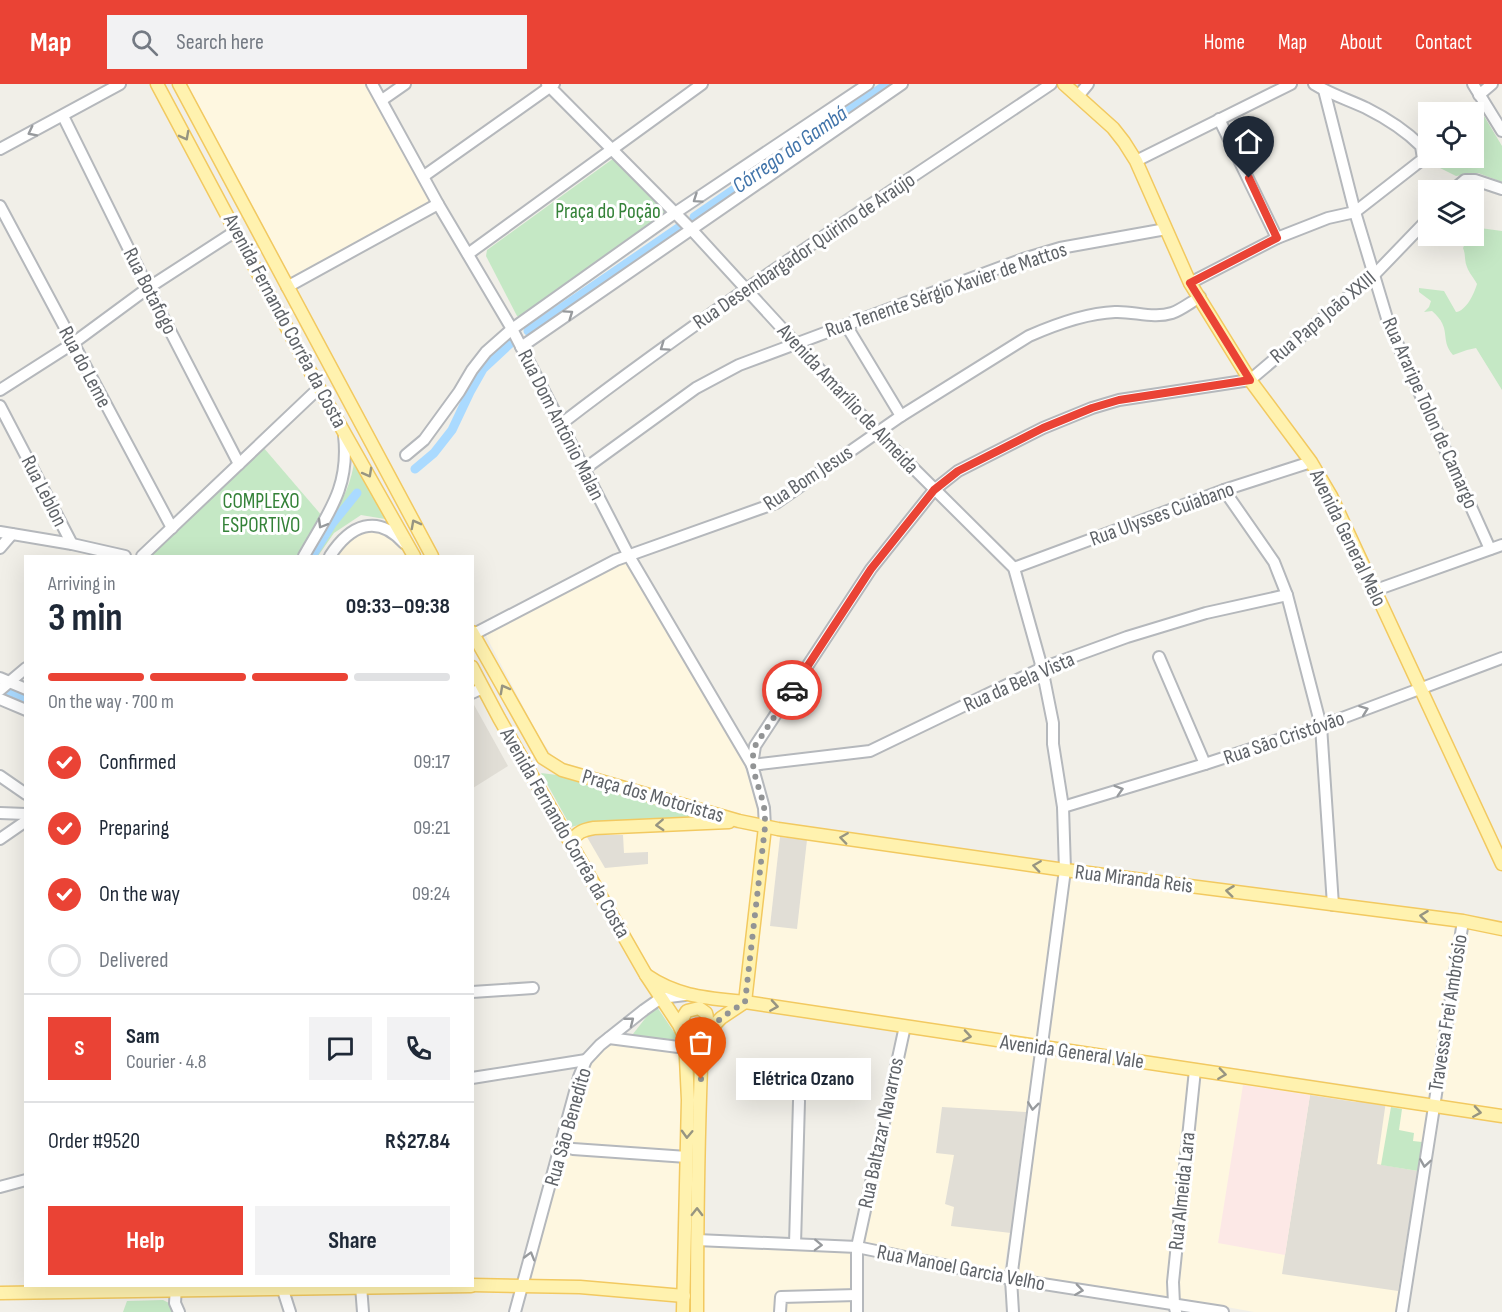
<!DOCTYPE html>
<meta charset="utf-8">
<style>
:root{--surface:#fff;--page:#f2f2f3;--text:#1f2937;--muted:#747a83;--line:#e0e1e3;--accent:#ea4335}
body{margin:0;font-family:"Sofia Sans Condensed",sans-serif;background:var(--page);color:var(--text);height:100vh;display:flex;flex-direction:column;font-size:22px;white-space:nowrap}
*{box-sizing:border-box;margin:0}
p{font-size:20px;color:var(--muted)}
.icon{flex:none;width:33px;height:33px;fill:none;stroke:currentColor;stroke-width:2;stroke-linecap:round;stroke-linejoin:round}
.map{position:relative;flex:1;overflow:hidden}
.panel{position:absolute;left:24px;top:471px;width:450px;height:732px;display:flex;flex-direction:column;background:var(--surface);border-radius:0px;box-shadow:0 6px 24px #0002}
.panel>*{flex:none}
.fabs{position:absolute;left:1418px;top:18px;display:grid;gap:12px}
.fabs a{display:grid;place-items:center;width:66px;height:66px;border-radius:0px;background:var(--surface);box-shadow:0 6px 24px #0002;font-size:30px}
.pin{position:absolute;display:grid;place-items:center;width:51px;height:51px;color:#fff;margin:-62px -26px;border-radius:50% 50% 50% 0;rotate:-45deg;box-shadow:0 0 6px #0007}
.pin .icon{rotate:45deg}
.courier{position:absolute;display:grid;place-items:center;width:60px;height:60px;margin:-30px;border:4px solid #ea4335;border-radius:50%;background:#fff;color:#222;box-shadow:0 2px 8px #0007}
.bubble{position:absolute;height:42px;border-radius:0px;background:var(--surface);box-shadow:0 6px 24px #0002;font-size:20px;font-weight:700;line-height:42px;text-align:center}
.head em{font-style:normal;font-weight:700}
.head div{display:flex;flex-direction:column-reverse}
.head{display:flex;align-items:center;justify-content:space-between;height:102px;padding:0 24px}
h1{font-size:39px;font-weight:700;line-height:45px}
.bar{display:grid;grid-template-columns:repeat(4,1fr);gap:9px 6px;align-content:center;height:72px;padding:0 24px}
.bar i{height:8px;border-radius:4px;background:var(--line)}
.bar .selected{background:var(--accent)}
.bar p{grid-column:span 4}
.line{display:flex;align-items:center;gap:15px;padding:0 24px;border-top:2px solid var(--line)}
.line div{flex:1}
.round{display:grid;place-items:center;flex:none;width:63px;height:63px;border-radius:0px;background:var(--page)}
ol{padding:0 24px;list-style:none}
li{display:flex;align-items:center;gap:18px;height:66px}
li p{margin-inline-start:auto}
li .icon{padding:6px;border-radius:50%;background:var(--accent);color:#fff;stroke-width:4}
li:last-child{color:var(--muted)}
li i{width:33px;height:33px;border:3px solid var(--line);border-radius:50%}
.action{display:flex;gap:12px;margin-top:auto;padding:12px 24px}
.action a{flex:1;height:69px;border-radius:0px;background:var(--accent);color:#fff;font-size:24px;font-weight:700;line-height:69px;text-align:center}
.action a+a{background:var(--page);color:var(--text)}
header{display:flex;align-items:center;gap:36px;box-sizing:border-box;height:84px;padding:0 30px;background:var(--accent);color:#fff}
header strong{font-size:28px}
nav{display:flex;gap:33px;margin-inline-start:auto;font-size:21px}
.search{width:420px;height:54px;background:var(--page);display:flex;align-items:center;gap:15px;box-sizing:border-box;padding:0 21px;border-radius:0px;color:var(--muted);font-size:22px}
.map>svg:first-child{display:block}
.commercial{fill:#fef7e0}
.education{fill:#e1ded6}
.medical{fill:#fce8e6}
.green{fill:#c5e8c5}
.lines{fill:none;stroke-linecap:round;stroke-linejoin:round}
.canal{stroke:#aadaff;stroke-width:9}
.minor-casing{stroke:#b5b8bc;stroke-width:14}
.major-casing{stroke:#f2c960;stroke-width:15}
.minor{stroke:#fff;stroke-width:10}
.major{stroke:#fff2af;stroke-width:12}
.oneway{stroke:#979a9d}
.oneway2{stroke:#979581}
.done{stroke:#929495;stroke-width:6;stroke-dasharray:0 10.8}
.route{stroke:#ea4335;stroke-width:8}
.labels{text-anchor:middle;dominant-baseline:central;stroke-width:6;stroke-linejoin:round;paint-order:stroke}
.park-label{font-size:21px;fill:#348238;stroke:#fff}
.street-label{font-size:21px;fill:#5f6368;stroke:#fff}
.water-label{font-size:22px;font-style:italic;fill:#4174aa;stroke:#fff}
</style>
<header>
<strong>Map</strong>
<div class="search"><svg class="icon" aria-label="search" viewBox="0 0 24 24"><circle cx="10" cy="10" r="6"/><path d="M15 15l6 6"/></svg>Search here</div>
<nav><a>Home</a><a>Map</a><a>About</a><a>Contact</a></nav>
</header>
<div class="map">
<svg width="1502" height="1228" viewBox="0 0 1502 1228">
<rect width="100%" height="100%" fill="#f1efe8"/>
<g class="commercial">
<polygon points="187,0 371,0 439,119 291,193"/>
<polygon points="371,444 393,451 405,472 331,472 343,455"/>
<polygon points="628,471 742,675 762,736 565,679 552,671 539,653 484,548"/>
<polygon points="741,745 763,749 740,909 737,912 687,906 665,897 641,877 575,757 577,750 611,746"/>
<polygon points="771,750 1061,788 1036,955 759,917 751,909"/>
<polygon points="1070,788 1456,840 1430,1013 1044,956"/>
<polygon points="1465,840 1502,847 1502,1026 1438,1015"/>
<polygon points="907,950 1035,967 1004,1188 860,1160"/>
<polygon points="609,960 682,968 684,1013 679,1208 528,1197 576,1014 588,983 603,963"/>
<polygon points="1039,969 1192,992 1171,1213 1014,1189"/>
<polygon points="1200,991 1430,1026 1397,1228 1254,1228 1177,1214"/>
<polygon points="701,1161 853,1167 854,1228 702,1228"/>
</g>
<g class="education">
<polygon points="473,619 508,682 473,704 472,704"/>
<polygon points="589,751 623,751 624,769 648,768 648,780 605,784 587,753"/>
<polygon points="780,753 807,756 797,845 770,842"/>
<polygon points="1310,1011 1356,1018 1357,1013 1386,1017 1377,1080 1418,1087 1398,1207 1282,1190"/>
<polygon points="942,1023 1026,1028 1011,1149 951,1142 954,1123 945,1120 954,1071 936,1069"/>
</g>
<polygon class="medical" points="1243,1001 1310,1011 1285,1171 1218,1159"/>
<g class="green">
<polygon points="1480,30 1484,32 1502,62 1502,98 1478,89 1456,92 1430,79 1431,74 1473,74 1473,35"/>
<polygon points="614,74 669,129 523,234 517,232 486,172 487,166"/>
<path d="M1480 144 1502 147V306L1476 264 1467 266 1453 271C1439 255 1453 245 1432 227L1424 228 1429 223 1431 217 1419 208V204L1444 207 1456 228C1466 227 1474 210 1477 200 1474 194 1469 189 1467 183 1464 176 1466 171 1463 164L1468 153 1473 152V149Z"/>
<polygon points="263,363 323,433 302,472 149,472"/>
<path d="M355 367 391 436 361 431 334 449 318 472H314C326 452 338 426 358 412L354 406 331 439 310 472H308C328 439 354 408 355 367Z"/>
<polygon points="541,689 557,691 593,703 698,731 698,734 592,738 571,743"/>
<polygon points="657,923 678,954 677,956 637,953 633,950 651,927"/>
<polygon points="1391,1023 1402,1025 1399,1046 1414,1049 1413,1057 1422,1058 1418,1087 1381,1081"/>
<polygon points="163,1216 171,1220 174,1228 123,1228 127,1217"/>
</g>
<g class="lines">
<g class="canal">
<polyline points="694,133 887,0"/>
<polyline points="528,247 681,142"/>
<polyline points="415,385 434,369 452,346 470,308 483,285 514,256"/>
<polyline points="312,472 332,440 357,409"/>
<polyline points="0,603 26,614"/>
</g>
<g class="minor-casing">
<g id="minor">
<polyline points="372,0 438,120 512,245 629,472 752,681"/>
<polyline points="547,0 691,145 877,348 1014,484 1042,584 1053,639 1053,660 1063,723 1065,786 1011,1195 1013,1228"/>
<polyline points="1473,0 1502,47"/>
<polyline points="1324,6 1355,128 1389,241 1490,465"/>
<polyline points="1479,11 1492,0"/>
<polyline points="1078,12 1088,0"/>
<polyline points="382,16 405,0"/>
<polyline points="63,32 148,204 239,380"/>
<polyline points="1219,35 1277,154"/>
<polyline points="0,65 120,0"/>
<polyline points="1136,77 1291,0"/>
<polyline points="424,92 554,0"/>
<polyline points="1453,106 1465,96 1475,96 1502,105"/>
<polyline points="0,122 172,444"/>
<polyline points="468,170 702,0"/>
<path d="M1190 199 1277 154 1328 134 1355 128 1423 75 1421 62C1406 47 1386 34 1366 24 1349 16 1330 10 1314 0"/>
<polyline points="287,203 438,120"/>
<polyline points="846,241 901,332"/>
<polyline points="521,263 902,0"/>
<polyline points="0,306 72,260 148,204 236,147"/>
<polyline points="0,322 72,460"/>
<path d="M561 340C718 219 886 111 1051 0"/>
<polyline points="406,371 424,356 459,308 472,286 486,268 512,245 675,129 868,0"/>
<polyline points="583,386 696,304 739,281 1023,175 1060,164 1166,145"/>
<polyline points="1224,406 1274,478 1287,511 1321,642 1333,821"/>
<polyline points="0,448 72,460 125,472"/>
<polyline points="0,464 12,450"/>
<polyline points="142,472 319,304"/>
<path d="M304 472C328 429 350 404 344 351"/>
<path d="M330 472C350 441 377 429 404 459"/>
<polyline points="1014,484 1224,406 1311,378"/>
<polyline points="1373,507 1502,461"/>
<path d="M474 550 616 476 776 419 901 332 1029 252C1054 241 1088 229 1115 228 1134 227 1153 235 1172 229 1181 226 1191 218 1200 213"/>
<polyline points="1159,573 1205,680"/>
<polyline points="0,594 26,605"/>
<polyline points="0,606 26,584"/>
<polyline points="472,609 483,604"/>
<polyline points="0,615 26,626"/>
<polyline points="752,681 870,667 1042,584 1127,553 1206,529 1287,511"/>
<polyline points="0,692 26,710"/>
<polyline points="1063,723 1205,680 1321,642 1502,574"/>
<polyline points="0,729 26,730"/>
<polyline points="765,743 764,724 752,681 755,662 871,485 934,406 958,387 1043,344 1092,324 1119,316 1250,296 1375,190 1428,135"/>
<polyline points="0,755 26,737"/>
<polyline points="472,908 533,904"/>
<polyline points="609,954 686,964"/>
<polyline points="472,994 586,976"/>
<polyline points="573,1065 687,1073"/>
<polyline points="0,1103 26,1096"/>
<polyline points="697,1156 857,1163 1011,1195 1223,1228"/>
<polyline points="795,1160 799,1017"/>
<polyline points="176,1202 175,1219 179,1228"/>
<polyline points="361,1202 363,1228"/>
<polyline points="282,1203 290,1228"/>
<polyline points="515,1228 579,993 586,976 600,961 644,926 661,914 685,911"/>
<polyline points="780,1228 781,1213 857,1211"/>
<polyline points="857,1228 857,1163 905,942"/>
<polyline points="1176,1228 1174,1220 1173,1198 1195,986"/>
<polyline points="1402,1228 1463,837"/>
</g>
</g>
<g class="major-casing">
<g id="major">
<polyline points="157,0 319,304 414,472"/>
<polyline points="179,0 432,472"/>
<polyline points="1064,0 1113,44 1124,58 1136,77 1190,199 1250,296 1311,378 1331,412 1502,780"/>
<polyline points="472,548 543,674 562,686 739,737 778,745 1065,786 1463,837 1502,845"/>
<polyline points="472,583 499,634 646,891 679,941 685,954 688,1016 683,1228"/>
<path d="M571 758C577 748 583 746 594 744L729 738"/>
<path d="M646 891C678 913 707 914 745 918L1502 1032"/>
<path d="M682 946 683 933 687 927 699 924 706 929C710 939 702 969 701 983 698 1065 697 1146 697 1228"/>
<polyline points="706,950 721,934 745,918 765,743"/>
<polyline points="472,1201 580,1203 684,1212"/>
<polyline points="0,1209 471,1202"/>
</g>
</g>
<use href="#minor" class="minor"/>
<use href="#major" class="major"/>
</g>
<defs><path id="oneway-chevron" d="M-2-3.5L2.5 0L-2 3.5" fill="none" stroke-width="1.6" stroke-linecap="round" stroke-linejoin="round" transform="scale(1.5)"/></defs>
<g class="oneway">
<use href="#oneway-chevron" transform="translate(32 48) rotate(153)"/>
<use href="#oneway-chevron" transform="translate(697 115) rotate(146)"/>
<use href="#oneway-chevron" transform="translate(569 230) rotate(-35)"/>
<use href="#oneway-chevron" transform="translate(664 263) rotate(145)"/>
<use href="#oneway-chevron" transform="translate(322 440) rotate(120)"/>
<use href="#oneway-chevron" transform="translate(1364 626) rotate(-21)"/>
<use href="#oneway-chevron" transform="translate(1119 706) rotate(-17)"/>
<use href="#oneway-chevron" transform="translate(630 937) rotate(-38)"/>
<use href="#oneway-chevron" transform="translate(1033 1022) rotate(97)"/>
<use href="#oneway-chevron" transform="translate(1425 1079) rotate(99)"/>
<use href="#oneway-chevron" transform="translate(818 1161) rotate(2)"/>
<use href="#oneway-chevron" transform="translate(530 1172) rotate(-74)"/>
<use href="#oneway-chevron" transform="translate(1079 1206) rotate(8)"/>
</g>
<g class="oneway2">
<use href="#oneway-chevron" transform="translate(185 52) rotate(62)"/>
<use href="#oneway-chevron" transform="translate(368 389) rotate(61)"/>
<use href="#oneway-chevron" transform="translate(415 440) rotate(-118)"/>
<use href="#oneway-chevron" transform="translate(504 605) rotate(-119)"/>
<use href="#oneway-chevron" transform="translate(660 741) rotate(177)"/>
<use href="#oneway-chevron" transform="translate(844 754) rotate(-172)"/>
<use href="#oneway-chevron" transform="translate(1037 782) rotate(-172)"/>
<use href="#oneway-chevron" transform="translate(1230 807) rotate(-173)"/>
<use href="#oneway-chevron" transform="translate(1424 832) rotate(-173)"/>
<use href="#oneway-chevron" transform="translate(774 922) rotate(9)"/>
<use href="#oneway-chevron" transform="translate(967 952) rotate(9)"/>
<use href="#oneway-chevron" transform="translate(1222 990) rotate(8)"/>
<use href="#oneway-chevron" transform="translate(1477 1028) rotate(9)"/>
<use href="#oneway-chevron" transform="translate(687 1050) rotate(92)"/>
<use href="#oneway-chevron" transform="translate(697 1128) rotate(-89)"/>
</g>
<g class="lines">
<path class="done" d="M701 995 705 951 721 934 745 918 765 743C765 736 765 730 764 723 760 702 748 684 755 662L792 606"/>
<polyline class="route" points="792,606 871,485 934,406 958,387 1043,344 1092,324 1119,316 1250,296 1190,199 1277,154 1249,94"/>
</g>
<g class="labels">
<g class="park-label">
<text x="608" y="127">Praça do Poção</text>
<text x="261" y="417">COMPLEXO<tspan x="261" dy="24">ESPORTIVO</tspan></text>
</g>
<g class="street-label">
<text transform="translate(804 167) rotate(-34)">Rua Desembargador Quirino de Araújo</text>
<text transform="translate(946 206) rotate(-19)">Rua Tenente Sérgio Xavier de Mattos</text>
<text transform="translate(150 207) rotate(63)">Rua Botafogo</text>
<text transform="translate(1323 233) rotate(-40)">Rua Papa João XXIII</text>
<text transform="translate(285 237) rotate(62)">Avenida Fernando Corrêa da Costa</text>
<text transform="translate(85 283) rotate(62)">Rua do Leme</text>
<text transform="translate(848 315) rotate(47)">Avenida Amarílio de Almeida</text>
<text transform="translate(1430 329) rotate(66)">Rua Araripe Tolon de Camargo</text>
<text transform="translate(561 341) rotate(63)">Rua Dom Antônio Malan</text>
<text transform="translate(808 394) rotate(-33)">Rua Bom Jesus</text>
<text transform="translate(44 407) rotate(63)">Rua Leblon</text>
<text transform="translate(1162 430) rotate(-20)">Rua Ulysses Cuiabano</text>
<text transform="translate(1348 454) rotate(64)">Avenida General Melo</text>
<text transform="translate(1019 598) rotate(-24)">Rua da Bela Vista</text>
<text transform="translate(1284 654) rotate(-19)">Rua São Cristóvão</text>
<text transform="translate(653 712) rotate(16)">Praça dos Motoristas</text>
<text transform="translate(565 749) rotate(60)">Avenida Fernando Corrêa da Costa</text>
<text transform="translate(1134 795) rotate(7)">Rua Miranda Reis</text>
<text transform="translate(1448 929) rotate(-81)">Travessa Frei Ambrósio</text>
<text transform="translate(1072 968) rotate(8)">Avenida General Vale</text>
<text transform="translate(568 1043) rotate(-74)">Rua São Benedito</text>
<text transform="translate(881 1049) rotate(-78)">Rua Baltazar Navarros</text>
<text transform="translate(1182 1107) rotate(-84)">Rua Almeida Lara</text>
<text transform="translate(961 1184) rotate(11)">Rua Manoel Garcia Velho</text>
</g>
<g class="water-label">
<text transform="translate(790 66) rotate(-35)">Córrego do Gambá</text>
</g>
</g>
</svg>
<div class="fabs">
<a><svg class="icon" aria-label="locate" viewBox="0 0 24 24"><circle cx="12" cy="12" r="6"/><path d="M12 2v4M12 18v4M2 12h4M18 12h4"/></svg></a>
<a><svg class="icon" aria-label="layers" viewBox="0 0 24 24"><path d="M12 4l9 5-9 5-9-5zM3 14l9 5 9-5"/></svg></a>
</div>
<div class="pin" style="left:701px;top:995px;background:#ea580c"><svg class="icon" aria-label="bag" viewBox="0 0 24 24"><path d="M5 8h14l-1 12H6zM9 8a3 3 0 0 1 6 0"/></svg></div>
<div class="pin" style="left:1249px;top:94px;background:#1f2937"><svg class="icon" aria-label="home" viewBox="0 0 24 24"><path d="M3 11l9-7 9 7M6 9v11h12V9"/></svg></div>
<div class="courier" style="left:792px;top:606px"><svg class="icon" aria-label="car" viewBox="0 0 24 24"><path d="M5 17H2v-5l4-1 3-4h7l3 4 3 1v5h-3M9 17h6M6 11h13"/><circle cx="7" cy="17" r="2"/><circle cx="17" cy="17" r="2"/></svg></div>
<div class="bubble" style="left:736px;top:974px;width:135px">Elétrica Ozano</div>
<section class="panel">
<div class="head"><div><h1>3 min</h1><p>Arriving in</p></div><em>09:33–09:38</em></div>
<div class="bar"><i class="selected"></i><i class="selected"></i><i class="selected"></i><i></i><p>On the way · 700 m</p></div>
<ol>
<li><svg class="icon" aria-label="check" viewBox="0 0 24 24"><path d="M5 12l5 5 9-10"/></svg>Confirmed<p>09:17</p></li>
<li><svg class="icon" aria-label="check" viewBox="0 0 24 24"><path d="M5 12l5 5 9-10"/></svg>Preparing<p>09:21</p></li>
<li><svg class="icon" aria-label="check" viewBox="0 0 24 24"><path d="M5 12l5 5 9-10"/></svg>On the way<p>09:24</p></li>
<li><i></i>Delivered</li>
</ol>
<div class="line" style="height:108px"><b class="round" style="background:var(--accent);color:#fff">S</b><div><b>Sam</b><p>Courier · 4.8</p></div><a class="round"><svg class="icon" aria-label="chat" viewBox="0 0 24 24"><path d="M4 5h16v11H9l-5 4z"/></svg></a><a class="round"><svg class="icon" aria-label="phone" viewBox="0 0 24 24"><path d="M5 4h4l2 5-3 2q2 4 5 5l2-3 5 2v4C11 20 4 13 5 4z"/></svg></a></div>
<div class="line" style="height:78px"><div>Order #9520</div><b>R$27.84</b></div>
<div class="action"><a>Help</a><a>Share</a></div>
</section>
</div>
